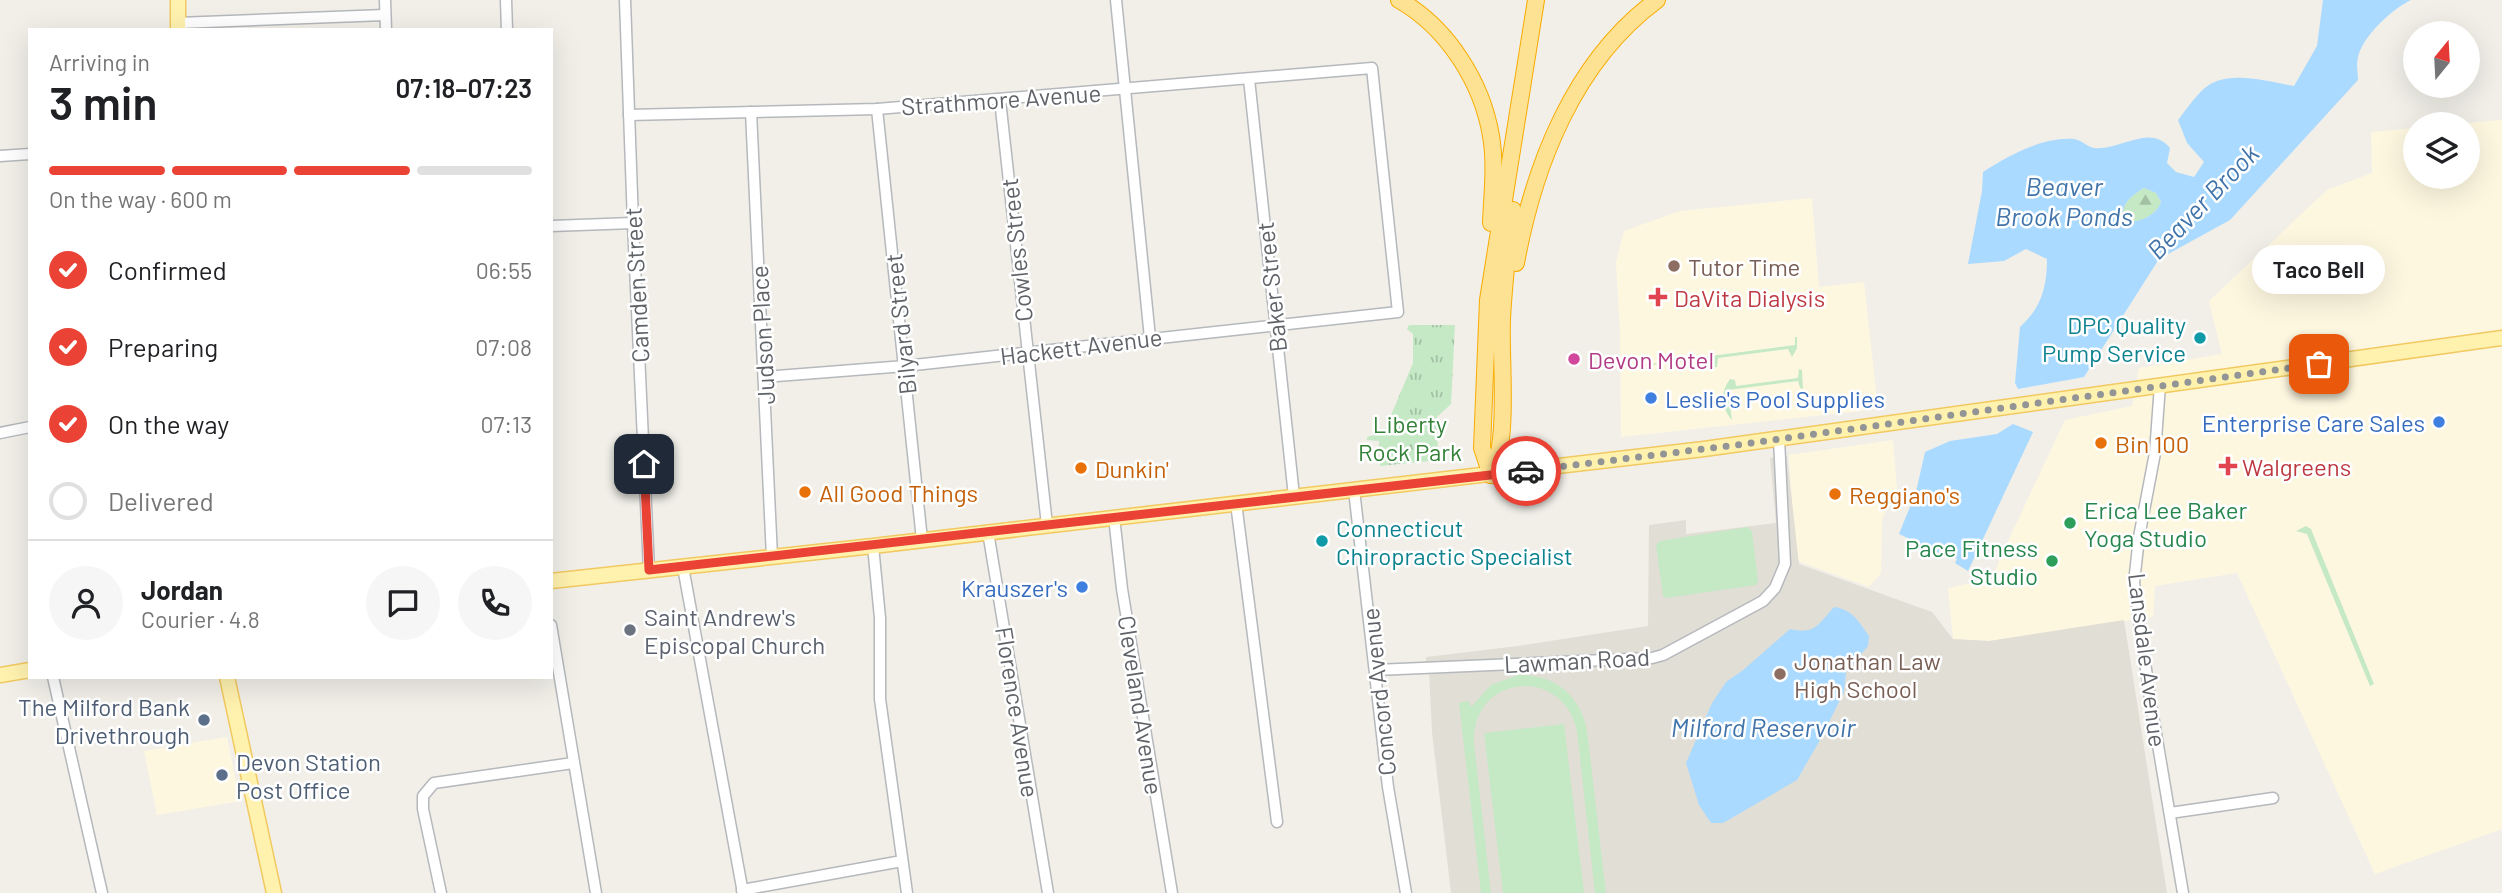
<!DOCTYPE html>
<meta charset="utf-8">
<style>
:root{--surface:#fff;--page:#f6f6f6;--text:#202124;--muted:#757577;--line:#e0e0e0;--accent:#ea4335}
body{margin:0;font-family:Barlow,sans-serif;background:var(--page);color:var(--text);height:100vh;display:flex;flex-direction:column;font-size:26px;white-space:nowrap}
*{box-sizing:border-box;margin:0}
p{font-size:23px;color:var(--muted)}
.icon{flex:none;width:38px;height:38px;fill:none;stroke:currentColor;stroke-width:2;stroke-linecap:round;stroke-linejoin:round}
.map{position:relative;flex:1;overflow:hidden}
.side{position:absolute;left:28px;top:28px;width:525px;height:651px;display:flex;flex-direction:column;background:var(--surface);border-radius:0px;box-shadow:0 7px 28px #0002}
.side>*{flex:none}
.needle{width:46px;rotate:18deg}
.fabs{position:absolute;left:2403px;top:21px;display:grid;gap:14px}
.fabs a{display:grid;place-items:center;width:77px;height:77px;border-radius:50%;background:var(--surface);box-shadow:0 7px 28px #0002;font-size:35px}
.pin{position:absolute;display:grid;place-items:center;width:60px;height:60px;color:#fff;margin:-30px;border-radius:14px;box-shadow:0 4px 10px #0006}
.courier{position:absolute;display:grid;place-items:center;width:70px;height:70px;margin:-35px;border:5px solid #ea4335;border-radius:50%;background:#fff;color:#222;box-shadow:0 2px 9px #0007}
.bubble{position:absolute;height:49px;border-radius:24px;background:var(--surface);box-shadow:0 7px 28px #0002;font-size:23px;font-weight:600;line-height:49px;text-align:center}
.overview em{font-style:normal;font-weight:600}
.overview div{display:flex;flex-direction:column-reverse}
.overview{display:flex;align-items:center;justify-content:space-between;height:119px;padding:0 21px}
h1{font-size:46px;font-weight:600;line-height:52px}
.bar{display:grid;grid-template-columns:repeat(4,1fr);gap:10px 7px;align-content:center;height:84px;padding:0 21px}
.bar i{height:9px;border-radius:5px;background:var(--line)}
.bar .active{background:var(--accent)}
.bar p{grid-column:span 4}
.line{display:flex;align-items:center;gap:18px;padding:0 21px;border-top:2px solid var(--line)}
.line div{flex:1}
.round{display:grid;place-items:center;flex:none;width:74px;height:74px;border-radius:37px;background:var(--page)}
ol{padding:0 21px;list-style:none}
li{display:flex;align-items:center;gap:21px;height:77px}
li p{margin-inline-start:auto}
li .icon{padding:7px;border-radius:50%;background:var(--accent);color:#fff;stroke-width:4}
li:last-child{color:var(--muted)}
li i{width:38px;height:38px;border:4px solid var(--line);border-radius:50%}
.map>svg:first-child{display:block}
.commercial{fill:#fef7e0}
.education{fill:#e1ded6}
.grass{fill:#c5e8c5}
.forest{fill:url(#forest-firs)}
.park{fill:url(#park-tufts)}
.water{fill:#aadaff;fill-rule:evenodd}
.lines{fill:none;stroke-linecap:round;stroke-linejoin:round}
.minor-casing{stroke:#b5b8bc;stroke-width:13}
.major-casing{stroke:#f2c960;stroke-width:17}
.highway-casing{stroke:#f9ab00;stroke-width:18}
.minor{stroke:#fff;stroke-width:10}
.major{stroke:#fff2af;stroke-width:14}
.highway{stroke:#fde293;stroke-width:16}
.done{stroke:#929495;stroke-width:7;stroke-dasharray:0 12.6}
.route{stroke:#ea4335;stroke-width:9}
.education-dot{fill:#8d6e63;stroke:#fff;stroke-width:2.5}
.health-dot{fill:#e0444e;stroke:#fff;stroke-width:2.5}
.culture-dot{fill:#0f9aa8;stroke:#fff;stroke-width:2.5}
.hotel-dot{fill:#d1479c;stroke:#fff;stroke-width:2.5}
.shop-dot{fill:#3f7fe0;stroke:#fff;stroke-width:2.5}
.food-dot{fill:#e8710a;stroke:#fff;stroke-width:2.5}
.leisure-dot{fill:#2e9e5b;stroke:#fff;stroke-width:2.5}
.worship-dot{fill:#6b7280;stroke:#fff;stroke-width:2.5}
.service-dot{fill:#5c6f8a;stroke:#fff;stroke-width:2.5}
.labels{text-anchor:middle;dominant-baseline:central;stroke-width:5;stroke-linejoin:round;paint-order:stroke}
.street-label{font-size:24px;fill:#5f6368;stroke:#fff}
.education-label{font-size:24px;fill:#785e54;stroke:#fff;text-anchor:start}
.health-label{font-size:24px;fill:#be3a42;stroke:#fff;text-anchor:start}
.culture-label{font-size:24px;fill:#0d838f;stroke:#fff;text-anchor:end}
.hotel-label{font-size:24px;fill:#b23c85;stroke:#fff;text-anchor:start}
.shop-label{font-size:24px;fill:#366cbe;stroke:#fff;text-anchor:end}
.park-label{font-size:24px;fill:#348238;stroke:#fff}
.food-label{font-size:24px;fill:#c56008;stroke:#fff;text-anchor:start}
.leisure-label{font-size:24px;fill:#27864d;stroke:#fff;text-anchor:start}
.worship-label{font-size:24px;fill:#5b616d;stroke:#fff;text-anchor:start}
.service-label{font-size:24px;fill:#4e5e75;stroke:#fff;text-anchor:end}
.water-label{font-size:26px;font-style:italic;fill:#4174aa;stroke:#fff}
</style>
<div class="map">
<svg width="2502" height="893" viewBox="0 0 2502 893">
<defs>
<pattern id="forest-firs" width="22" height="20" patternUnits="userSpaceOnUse" patternTransform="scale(1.75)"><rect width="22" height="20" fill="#c5e8c5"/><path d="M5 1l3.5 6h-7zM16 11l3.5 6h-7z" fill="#a3c0a4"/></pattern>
<pattern id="park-tufts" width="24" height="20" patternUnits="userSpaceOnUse" patternTransform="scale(1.75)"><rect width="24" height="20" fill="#c5e8c5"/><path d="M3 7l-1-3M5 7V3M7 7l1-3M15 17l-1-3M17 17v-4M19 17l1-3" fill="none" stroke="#a3c0a4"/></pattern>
</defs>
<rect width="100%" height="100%" fill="#f1efe8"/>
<g class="commercial">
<polygon points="2502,120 2502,829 2375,874 2237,573 2155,586 2153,617 1989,641 1953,639 1948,588 1993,579 2000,558 2065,420 2132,406 2139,368 2222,354 2209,301 2327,190 2372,173 2371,132 2415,128 2415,177 2468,177 2468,124 2456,124"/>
<polygon points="1812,198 1819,287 1864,282 1878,409 1621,437 1620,332 1616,263 1624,231 1680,211"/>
<polygon points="1893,440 1897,489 1882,519 1881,573 1869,587 1795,560 1789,455"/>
<polygon points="227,737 240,801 157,815 144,751"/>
</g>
<polygon class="education" points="1787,456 1799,564 1932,612 1953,639 1989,641 2124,620 2167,893 1451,893 1432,732 1429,672 1388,676 1387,666 1426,662 1426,657 1518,646 1648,626 1649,525 1686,520 1686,534 1776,523 1770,458"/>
<g class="grass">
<polygon points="1795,337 1797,337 1797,348 1792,357 1788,349 1718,358 1717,367 1698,370 1695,361 1639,366 1639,356 1642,365 1795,345"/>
<path d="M1799 369 1802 370 1803 389 1800 388 1798 381 1728 390 1732 420C1721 408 1720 392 1730 379L1735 380 1736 386 1798 378Z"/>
<polygon points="2306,526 2311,529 2374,684 2370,686 2307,534 2296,531"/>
<polygon points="1748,527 1752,531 1758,581 1756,585 1666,598 1663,596 1656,545 1660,541"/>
<path d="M1518 675C1554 674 1580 695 1587 730L1606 893H1595L1577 731C1562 664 1471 675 1474 743L1491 893H1481L1459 703 1469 701 1471 707 1491 685Z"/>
<polygon points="1564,724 1584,893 1503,893 1484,733"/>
</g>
<path class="forest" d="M2144 188 2156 193 2161 202C2157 215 2137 225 2124 220 2119 205 2132 195 2144 188Z"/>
<polygon class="park" points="1409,325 1455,325 1451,404 1437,417 1438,460 1380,466 1379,441 1367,440 1367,437 1384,432 1413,363 1413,334 1407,329"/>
<g class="water">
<path d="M2323 0H2411C2393 8 2362 37 2358 57 2356 64 2358 73 2358 80L2230 220 2159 259 2084 377 2018 389 2015 383 2020 327C2041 308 2047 288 2047 259L2026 249 2004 261 1968 264 1982 191 1983 172C2009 155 2042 137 2074 139 2082 140 2087 147 2094 148 2121 151 2149 123 2170 148L2167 163 2176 172 2194 177 2204 162 2187 143 2178 120C2188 108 2201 86 2217 81 2240 73 2271 82 2294 86L2317 46ZM2144 188 2156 193 2161 202C2157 215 2137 225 2124 220 2119 205 2132 195 2144 188Z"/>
<polygon points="2013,424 2033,432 1968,571 1955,563 1957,559 1947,553 1944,557 1935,551 1933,554 1924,549 1925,546 1899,534 1916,492 1925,452 1950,441 1997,434"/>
<path d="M1834 607C1852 609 1859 622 1869 636L1868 646 1846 672 1844 692 1820 740 1797 780 1723 823H1711L1699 805 1686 763 1712 703 1726 682 1742 671 1790 629C1815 635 1819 624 1834 607Z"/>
</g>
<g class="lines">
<g class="minor-casing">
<g id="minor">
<polyline points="385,0 386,30"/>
<polyline points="506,0 507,30"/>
<polyline points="625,0 633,223 649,570"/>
<polyline points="1116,0 1150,338"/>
<polyline points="178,23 385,15"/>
<polyline points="1249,79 1294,496"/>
<polyline points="1000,100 1047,525"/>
<polyline points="877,109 922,540"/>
<polyline points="751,112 772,557"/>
<polyline points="629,115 877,109 1372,68 1398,312 905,366 764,377"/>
<polyline points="0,156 30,154"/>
<polyline points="551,226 633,223"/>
<polyline points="2160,385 2155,453 2139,537 2134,583 2150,698 2183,893"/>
<polyline points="0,433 30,427"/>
<polyline points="1354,490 1388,787 1406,893"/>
<polyline points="1236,503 1277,822"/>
<polyline points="1114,517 1122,589 1172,893"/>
<polyline points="988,532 1048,893"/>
<polyline points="873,546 880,618 880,699 907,893"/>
<polyline points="683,567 743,893"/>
<polyline points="551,625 596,893"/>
<polyline points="1376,670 1652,658 1663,655 1763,601 1775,588 1785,564 1779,439"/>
<polyline points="53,677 102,893"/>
<polyline points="2170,813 2273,798"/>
<polyline points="742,890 902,861"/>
<polyline points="441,893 423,809 423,796 434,783 573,763"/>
</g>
</g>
<g class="major-casing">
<g id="major">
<polyline points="178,0 178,30"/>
<polyline points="551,581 873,546 1704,449 2502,338"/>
<polyline points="0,675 30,670"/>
<polyline points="227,677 274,893"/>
</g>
</g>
<g class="highway-casing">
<g id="highway">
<path d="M1399 0C1447 27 1482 82 1491 136 1496 164 1492 195 1491 223"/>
<path d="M1516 263C1534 165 1574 61 1657 0"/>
<polyline points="1491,475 1482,448 1488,300 1536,0"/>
<path d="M1491 475C1510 444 1500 357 1502 319 1504 282 1508 246 1513 210"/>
</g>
</g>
<use href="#minor" class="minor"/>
<use href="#major" class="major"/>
<use href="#highway" class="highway"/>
</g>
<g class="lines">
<polyline class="done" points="1526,471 1744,444 2319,364"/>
<polyline class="route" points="644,464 649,570 1526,471"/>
</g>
<g class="education-dot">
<circle cx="1674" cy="266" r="7"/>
<circle cx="1780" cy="674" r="7"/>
</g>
<g class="health-dot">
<path d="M1654.5 286.5h7v7h7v7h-7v7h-7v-7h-7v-7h7z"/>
<path d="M2224.5 455.5h7v7h7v7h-7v7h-7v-7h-7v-7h7z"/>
</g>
<g class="culture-dot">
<circle cx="2200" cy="338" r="7"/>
<circle cx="1322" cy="541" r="7"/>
</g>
<circle class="hotel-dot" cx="1574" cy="359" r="7"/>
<g class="shop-dot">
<circle cx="1651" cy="398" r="7"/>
<circle cx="2439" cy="422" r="7"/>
<circle cx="1082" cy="587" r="7"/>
</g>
<g class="food-dot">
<circle cx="2101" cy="443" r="7"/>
<circle cx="1081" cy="468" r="7"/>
<circle cx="805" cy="492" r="7"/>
<circle cx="1835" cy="494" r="7"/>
</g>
<g class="leisure-dot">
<circle cx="2070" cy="523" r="7"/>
<circle cx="2052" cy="561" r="7"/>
</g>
<circle class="worship-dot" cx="630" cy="630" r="7"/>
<g class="service-dot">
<circle cx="204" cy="720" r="7"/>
<circle cx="222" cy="775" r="7"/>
</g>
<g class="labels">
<g class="street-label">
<text transform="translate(1001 99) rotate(-4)">Strathmore Avenue</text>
<text transform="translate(1016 250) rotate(-96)">Cowles Street</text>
<text transform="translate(636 285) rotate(-93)">Camden Street</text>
<text transform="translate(1271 287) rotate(-96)">Baker Street</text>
<text transform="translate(900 324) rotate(-96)">Bilyard Street</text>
<text transform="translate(762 335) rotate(-93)">Judson Place</text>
<text transform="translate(1081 346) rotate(-7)">Hackett Avenue</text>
<text transform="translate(1577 660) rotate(-3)">Lawman Road</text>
<text transform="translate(2148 660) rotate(83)">Lansdale Avenue</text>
<text transform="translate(1378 692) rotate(-96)">Concord Avenue</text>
<text transform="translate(1141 705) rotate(81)">Cleveland Avenue</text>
<text transform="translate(1018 712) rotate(81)">Florence Avenue</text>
</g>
<g class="education-label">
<text x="1688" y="266">Tutor Time</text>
<text x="1794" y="660">Jonathan Law<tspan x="1794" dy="28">High School</tspan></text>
</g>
<g class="health-label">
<text x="1674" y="297">DaVita Dialysis</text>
<text x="2242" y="466">Walgreens</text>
</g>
<g class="culture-label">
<text x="2186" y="324">DPC Quality<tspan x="2186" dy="28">Pump Service</tspan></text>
<text x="1336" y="527" text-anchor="start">Connecticut<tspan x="1336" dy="28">Chiropractic Specialist</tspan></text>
</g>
<g class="hotel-label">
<text x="1588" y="359">Devon Motel</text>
</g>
<g class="shop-label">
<text x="1665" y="398" text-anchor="start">Leslie's Pool Supplies</text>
<text x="2425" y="422">Enterprise Care Sales</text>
<text x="1068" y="587">Krauszer's</text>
</g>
<g class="park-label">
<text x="1410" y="423">Liberty<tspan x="1410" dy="28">Rock Park</tspan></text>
</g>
<g class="food-label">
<text x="2115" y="443">Bin 100</text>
<text x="1095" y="468">Dunkin'</text>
<text x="819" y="492">All Good Things</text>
<text x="1849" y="494">Reggiano's</text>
</g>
<g class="leisure-label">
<text x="2084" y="509">Erica Lee Baker<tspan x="2084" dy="28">Yoga Studio</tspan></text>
<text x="2038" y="547" text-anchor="end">Pace Fitness<tspan x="2038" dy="28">Studio</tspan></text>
</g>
<g class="worship-label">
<text x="644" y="616">Saint Andrew's<tspan x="644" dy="28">Episcopal Church</tspan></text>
</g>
<g class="service-label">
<text x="190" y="706">The Milford Bank<tspan x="190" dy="28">Drivethrough</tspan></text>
<text x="236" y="761" text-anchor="start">Devon Station<tspan x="236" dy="28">Post Office</tspan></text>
</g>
<g class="water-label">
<text x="2064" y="185">Beaver<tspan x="2064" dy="30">Brook Ponds</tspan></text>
<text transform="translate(2202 201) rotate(-46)">Beaver Brook</text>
<text x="1763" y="726">Milford Reservoir</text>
</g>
</g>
</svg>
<div class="fabs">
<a><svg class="needle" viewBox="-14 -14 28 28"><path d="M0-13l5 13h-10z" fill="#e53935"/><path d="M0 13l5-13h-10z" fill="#757577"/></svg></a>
<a><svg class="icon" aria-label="layers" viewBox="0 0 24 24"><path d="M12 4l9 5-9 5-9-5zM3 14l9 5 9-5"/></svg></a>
</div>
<div class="pin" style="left:2319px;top:364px;background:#ea580c"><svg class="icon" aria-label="bag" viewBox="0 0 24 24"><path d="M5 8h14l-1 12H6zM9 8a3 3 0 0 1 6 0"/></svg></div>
<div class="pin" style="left:644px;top:464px;background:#1f2937"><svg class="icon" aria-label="home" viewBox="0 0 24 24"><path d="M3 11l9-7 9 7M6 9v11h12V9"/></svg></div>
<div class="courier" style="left:1526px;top:471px"><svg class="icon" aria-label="car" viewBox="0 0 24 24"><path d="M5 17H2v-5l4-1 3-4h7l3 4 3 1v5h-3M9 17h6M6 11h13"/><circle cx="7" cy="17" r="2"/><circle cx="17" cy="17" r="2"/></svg></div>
<div class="bubble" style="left:2252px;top:245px;width:133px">Taco Bell</div>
<section class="side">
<div class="overview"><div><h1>3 min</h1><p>Arriving in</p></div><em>07:18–07:23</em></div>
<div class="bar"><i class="active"></i><i class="active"></i><i class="active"></i><i></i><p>On the way · 600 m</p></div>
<ol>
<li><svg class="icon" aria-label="check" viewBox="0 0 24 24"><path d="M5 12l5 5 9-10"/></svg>Confirmed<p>06:55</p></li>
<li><svg class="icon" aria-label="check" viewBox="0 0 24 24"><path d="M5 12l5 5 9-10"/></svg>Preparing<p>07:08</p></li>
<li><svg class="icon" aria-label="check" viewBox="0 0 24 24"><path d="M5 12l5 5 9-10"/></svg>On the way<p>07:13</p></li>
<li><i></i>Delivered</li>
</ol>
<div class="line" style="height:126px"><a class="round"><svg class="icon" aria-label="person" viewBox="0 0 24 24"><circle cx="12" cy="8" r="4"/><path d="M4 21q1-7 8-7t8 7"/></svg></a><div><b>Jordan</b><p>Courier · 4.8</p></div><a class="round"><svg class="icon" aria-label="chat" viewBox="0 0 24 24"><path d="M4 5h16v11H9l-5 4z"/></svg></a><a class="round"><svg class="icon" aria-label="phone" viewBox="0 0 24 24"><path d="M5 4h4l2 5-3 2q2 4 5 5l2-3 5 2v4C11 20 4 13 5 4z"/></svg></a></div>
</section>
</div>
